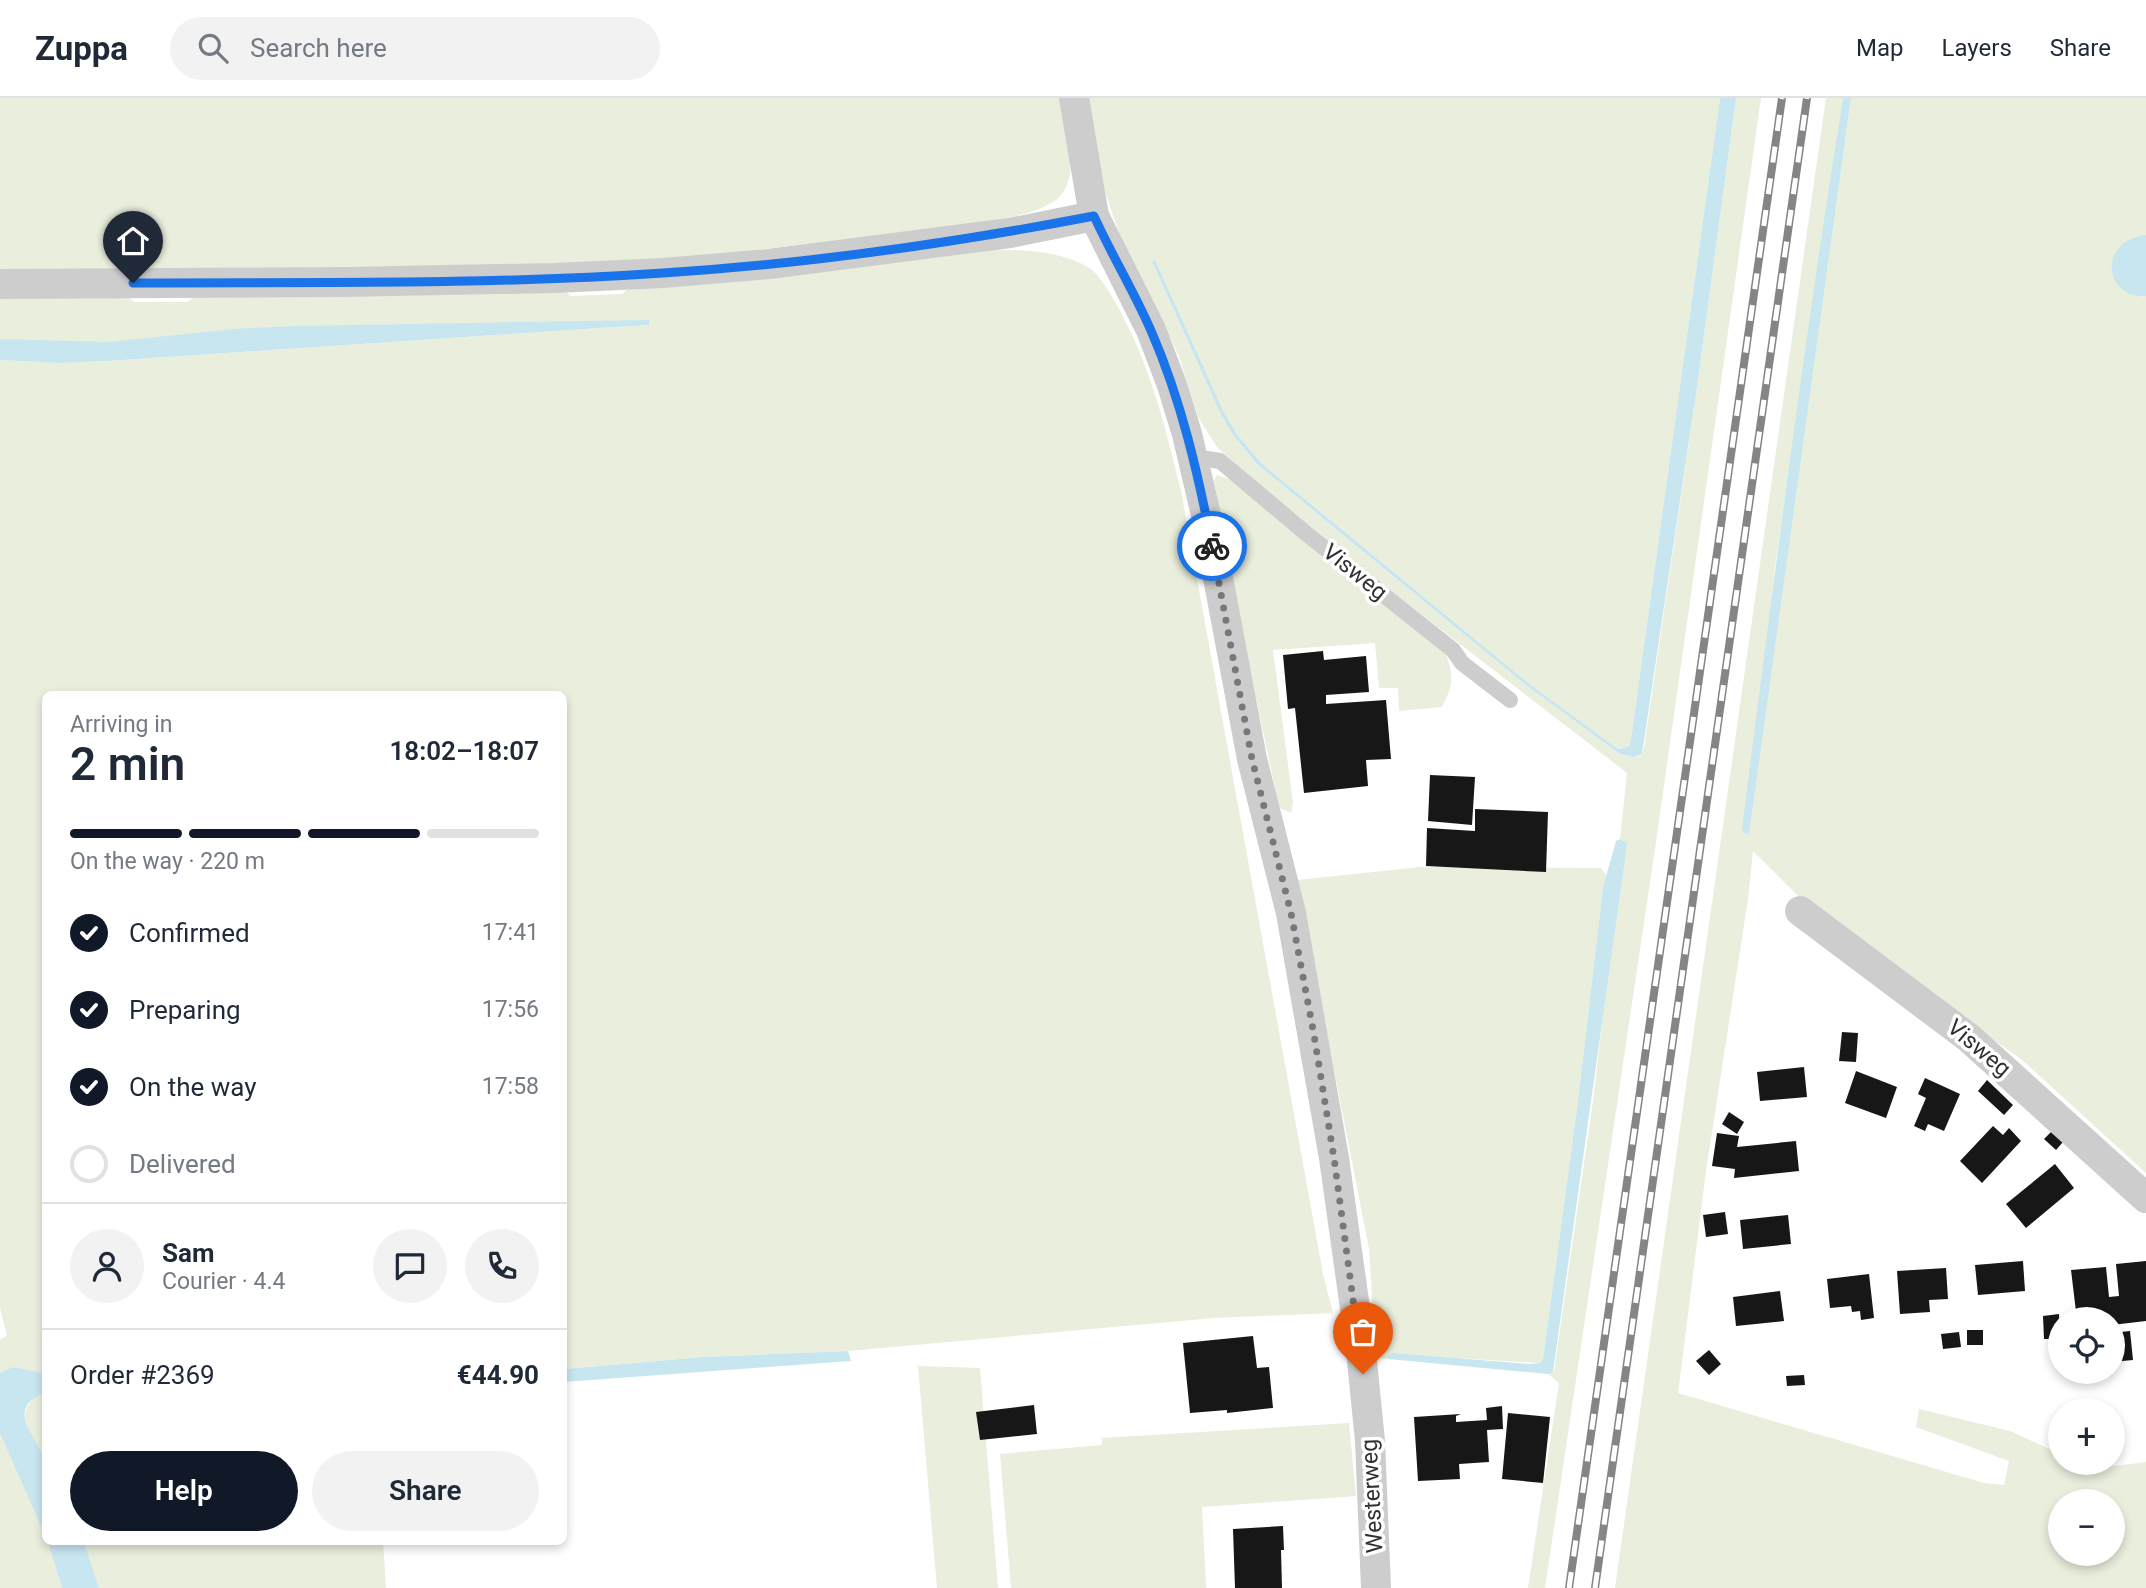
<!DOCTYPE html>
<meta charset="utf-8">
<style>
:root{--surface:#fff;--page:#f2f2f3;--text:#1f2937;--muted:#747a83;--line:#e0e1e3;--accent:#111827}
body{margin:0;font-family:Roboto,sans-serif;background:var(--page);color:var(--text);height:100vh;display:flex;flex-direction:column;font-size:26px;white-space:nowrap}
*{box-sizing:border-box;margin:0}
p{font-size:23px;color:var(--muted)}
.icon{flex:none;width:38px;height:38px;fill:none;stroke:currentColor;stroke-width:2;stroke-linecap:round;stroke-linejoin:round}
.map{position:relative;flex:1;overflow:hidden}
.sheet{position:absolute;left:42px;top:593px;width:525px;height:854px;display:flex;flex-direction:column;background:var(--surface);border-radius:10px;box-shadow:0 4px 10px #0003}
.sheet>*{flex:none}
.controls{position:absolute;left:2048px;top:1209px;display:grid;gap:14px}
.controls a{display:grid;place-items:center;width:77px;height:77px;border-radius:50%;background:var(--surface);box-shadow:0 4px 10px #0003;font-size:35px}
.pin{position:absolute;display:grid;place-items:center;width:60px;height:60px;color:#fff;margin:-72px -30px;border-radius:50% 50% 50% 0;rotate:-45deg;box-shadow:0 0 7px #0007}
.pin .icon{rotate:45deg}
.courier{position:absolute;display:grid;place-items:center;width:70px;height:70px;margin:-35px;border:5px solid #1a73e8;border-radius:50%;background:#fff;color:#222;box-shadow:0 2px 9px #0007}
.overview em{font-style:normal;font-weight:600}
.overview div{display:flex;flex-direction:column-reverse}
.overview{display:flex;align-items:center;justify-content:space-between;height:119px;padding:0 28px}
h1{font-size:46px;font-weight:600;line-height:52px}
.bar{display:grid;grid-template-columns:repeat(4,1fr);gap:10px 7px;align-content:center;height:84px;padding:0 28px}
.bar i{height:9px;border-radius:5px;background:var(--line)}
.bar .selected{background:var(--accent)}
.bar p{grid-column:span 4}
.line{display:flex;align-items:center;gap:18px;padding:0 28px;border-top:2px solid var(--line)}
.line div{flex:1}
.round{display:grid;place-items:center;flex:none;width:74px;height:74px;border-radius:37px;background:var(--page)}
ol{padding:0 28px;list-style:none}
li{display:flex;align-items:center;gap:21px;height:77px}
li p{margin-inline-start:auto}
li .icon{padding:7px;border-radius:50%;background:var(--accent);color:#fff;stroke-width:4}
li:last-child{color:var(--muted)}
li i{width:38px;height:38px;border:4px solid var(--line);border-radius:50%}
.cta{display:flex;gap:14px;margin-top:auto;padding:14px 28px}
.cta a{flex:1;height:80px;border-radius:42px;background:var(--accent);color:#fff;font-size:28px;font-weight:600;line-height:80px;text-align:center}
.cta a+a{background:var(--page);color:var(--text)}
header{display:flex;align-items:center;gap:42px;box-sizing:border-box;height:98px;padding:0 35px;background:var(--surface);border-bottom:2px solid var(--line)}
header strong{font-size:33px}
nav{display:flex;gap:38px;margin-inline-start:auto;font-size:24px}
.search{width:490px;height:63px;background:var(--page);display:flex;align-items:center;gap:18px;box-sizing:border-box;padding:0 24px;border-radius:38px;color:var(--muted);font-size:26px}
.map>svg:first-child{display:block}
.green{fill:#e9eedd;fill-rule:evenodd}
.water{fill:#c8e6f0}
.building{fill:#171717}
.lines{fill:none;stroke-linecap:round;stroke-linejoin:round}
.service{stroke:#cdcdcd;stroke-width:16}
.minor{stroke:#cdcdcd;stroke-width:30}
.rail-casing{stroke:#858585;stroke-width:8}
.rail{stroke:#fff;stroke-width:5;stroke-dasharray:16;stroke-linecap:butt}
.done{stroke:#787878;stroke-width:7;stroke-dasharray:0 12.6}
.route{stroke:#1a73e8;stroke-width:9}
.labels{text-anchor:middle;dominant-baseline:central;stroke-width:7;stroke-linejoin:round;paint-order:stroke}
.street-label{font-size:23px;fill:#303030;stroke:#fff}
</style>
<header>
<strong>Zuppa</strong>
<div class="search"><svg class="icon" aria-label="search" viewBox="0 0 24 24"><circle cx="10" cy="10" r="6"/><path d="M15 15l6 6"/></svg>Search here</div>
<nav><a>Map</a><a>Layers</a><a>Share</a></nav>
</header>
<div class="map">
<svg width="2146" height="1490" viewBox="0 0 2146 1490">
<rect width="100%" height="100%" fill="#fff"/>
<g class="green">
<path d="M0 0H1060C1065 28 1081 73 1061 97 1040 123 949 128 915 132 829 143 744 155 658 161 572 167 485 167 400 168 266 170 133 171 0 172Z"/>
<polygon points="1088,0 1720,0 1631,641 1629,648 1618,651 1528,585 1261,365 1236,335 1223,315 1155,162 1152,163 1221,317 1233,337 1258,367 1526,587 1620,656 1634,659 1641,657 1644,650 1697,289 1736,0 1761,0 1656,744 1545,1490 1528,1490 1559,1285 1548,1276 1554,1273 1593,1003 1623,742 1620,741 1627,675 1369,476 1262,390 1217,349 1198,319 1179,258 1121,141 1105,93"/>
<path d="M1826 0H1843L1775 469 1748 736 1851 0H2146V137H2143L2141 199 2146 198V1075L2021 961 1874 858 1801 801 1753 753 1748 801 1706 1073 1678 1295 1984 1385 2004 1387 2009 1363 1916 1329 1919 1311 2010 1333 2060 1356V1365H2079L2091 1371 2146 1364V1490H1615ZM2060 1404H2112V1456H2060Z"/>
<path d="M984 152C1020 152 1055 151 1088 169 1099 176 1107 191 1114 202 1150 265 1164 324 1181 393L1323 1176 1333 1215 1214 1220 848 1253 703 1259 564 1271V597H46L45 1275 12 1269 0 1275V1241L7 1238 0 1210V262L59 265 108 263 600 230 648 227 649 223 292 228C230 231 170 242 108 244 72 245 36 243 0 241V198L125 197 134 204H188L198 195 564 192 571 198 622 196 631 188Z"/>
<path d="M1217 377 1229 381 1446 556C1454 580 1453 587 1442 609L1399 613 1398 590H1379L1375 545 1273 552 1293 705 1291 715 1280 710 1277 699 1235 501 1214 383Z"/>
<polygon points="1421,769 1601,770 1607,778 1603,789 1578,1003 1543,1261 1540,1265 1390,1256 1388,1261 1376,1260 1369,1151 1297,782"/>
<polygon points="918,1268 980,1270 998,1490 937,1490"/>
<path d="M45 1295V1365C32 1341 8 1309 45 1295Z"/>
<polygon points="1349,1325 1356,1398 1202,1409 1206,1490 1011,1490 1000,1356 1102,1347 1102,1340"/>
<polygon points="0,1335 39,1420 46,1444 48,1444 62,1490 0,1490"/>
<polygon points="84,1444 383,1444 386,1490 99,1490"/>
</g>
<g class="water">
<polygon points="1720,0 1736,0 1697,289 1642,656 1634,659 1620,656 1526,587 1258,367 1233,337 1221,317 1152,163 1155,162 1224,315 1236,335 1261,365 1528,585 1618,651 1629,648 1631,641"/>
<path d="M1843 0H1851L1749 736 1744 735 1742 731C1773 487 1804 243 1843 0Z"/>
<path d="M2143 137H2146V198C2106 202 2096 146 2143 137Z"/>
<polygon points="649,222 649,227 600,230 108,263 59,265 0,262 0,241 108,244 234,231 292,228"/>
<polygon points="1620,741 1627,745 1625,761 1553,1274 1548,1276 1388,1261 1388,1258 1393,1255 1530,1266 1540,1265 1543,1261 1578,1003 1603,789 1616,743"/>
<polygon points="848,1253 851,1263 564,1284 564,1271 703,1259"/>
<path d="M12 1269 45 1275V1295C1 1312 41 1341 46 1367 49 1387 46 1416 45 1437L0 1335V1275Z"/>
<polygon points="48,1444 84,1444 99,1490 62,1490"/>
</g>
<g class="building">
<polygon points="1323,553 1324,562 1366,558 1369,594 1326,597 1326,606 1386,602 1391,661 1366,662 1368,688 1304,695 1295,610 1288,611 1283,557"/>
<polygon points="1430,677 1475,679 1472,727 1428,723"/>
<polygon points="1475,711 1548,714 1546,774 1426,768 1427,730 1475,733"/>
<polygon points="1842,934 1858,935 1856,964 1839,963"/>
<polygon points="1804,969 1807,999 1760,1003 1757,974"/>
<polygon points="1856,973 1897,989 1886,1020 1845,1005"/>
<polygon points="1925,980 1960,996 1944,1033 1928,1026 1925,1033 1914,1028 1926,1000 1918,996"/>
<polygon points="1987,982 2013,1007 2004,1017 1978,993"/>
<polygon points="1729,1014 1744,1024 1737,1036 1722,1026"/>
<polygon points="1993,1028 2003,1037 2009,1030 2021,1043 1982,1085 1960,1063"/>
<polygon points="2052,1033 2063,1044 2056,1052 2044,1041"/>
<polygon points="1717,1035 1739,1038 1737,1049 1796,1043 1799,1073 1734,1080 1735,1071 1712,1068"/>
<polygon points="2055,1066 2074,1090 2026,1130 2006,1106"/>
<polygon points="1725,1114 1728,1136 1706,1139 1703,1117"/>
<polygon points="1788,1117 1791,1146 1743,1151 1740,1122"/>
<polygon points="2023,1163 2025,1193 1978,1197 1975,1167"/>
<polygon points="2146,1163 2146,1223 2112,1227 2112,1222 2077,1222 2071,1172 2106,1169 2109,1199 2119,1198 2116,1166"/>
<polygon points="1946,1170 1948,1201 1929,1202 1930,1214 1900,1216 1897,1173"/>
<polygon points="1869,1176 1874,1220 1861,1222 1860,1213 1852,1214 1851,1208 1830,1210 1827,1181"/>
<polygon points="1780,1193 1784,1223 1736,1228 1733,1199"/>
<polygon points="2059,1216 2060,1241 2044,1241 2043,1218"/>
<rect x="1967" y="1232" width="16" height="15"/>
<polygon points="2130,1233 2133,1262 2112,1264 2112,1235"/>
<polygon points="1959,1234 1961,1249 1943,1251 1941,1236"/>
<polygon points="1253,1238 1257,1270 1269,1269 1273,1310 1227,1315 1227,1312 1190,1315 1183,1245"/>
<polygon points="1709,1252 1721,1266 1709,1277 1696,1263"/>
<polygon points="1804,1277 1805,1287 1787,1288 1786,1278"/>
<polygon points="1034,1307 1037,1336 980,1342 976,1314"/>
<polygon points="1502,1308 1503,1331 1487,1332 1489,1364 1459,1366 1460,1381 1418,1383 1414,1319 1461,1316 1456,1318 1456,1324 1487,1322 1486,1310"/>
<polygon points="1508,1315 1550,1319 1543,1385 1502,1381"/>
<polygon points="1283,1428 1284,1452 1281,1452 1282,1490 1235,1490 1233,1431"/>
</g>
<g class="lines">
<polyline class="service" points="1193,364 1207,361 1220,363 1308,437 1453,552 1462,565 1510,602"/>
<g class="minor">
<polyline points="1074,0 1094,118 1151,232 1172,287 1187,336 1207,421 1252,661 1291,815 1334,1060 1361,1253 1370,1343 1376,1490"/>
<polyline points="0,186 341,184 555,180 663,175 769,166 1010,135 1094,118"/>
<polyline points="1800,813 1969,940 2146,1100"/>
</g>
<g class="rail-casing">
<g id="rail">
<polyline points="1569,1490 1782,0"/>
<polyline points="1595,1490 1807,0"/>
</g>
</g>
<use href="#rail" class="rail"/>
</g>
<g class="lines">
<polyline class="done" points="1212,448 1252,661 1291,815 1314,937 1334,1060 1363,1276"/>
<path class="route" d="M133 185C309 184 487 187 663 175 807 166 953 145 1094 118 1112 158 1135 195 1152 235 1181 302 1198 375 1212 448"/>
</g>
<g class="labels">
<g class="street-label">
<text transform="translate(1355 474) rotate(39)">Visweg</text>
<text transform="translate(1979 950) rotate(40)">Visweg</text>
<text transform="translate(1372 1398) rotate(-93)">Westerweg</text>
</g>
</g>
</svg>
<div class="controls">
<a><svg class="icon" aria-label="locate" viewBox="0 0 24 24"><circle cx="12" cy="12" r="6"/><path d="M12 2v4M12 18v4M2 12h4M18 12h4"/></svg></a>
<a>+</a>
<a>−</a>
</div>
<div class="pin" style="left:1363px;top:1276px;background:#ea580c"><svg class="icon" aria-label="bag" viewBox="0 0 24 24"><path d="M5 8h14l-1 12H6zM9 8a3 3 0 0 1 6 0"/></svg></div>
<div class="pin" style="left:133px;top:185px;background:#1f2937"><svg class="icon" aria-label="home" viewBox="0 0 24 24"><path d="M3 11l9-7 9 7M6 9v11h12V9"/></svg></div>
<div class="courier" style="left:1212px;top:448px"><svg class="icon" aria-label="bike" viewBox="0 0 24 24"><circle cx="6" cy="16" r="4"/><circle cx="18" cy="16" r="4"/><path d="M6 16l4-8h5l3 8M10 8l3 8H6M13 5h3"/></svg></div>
<section class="sheet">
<div class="overview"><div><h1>2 min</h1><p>Arriving in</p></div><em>18:02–18:07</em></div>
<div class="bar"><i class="selected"></i><i class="selected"></i><i class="selected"></i><i></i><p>On the way · 220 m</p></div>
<ol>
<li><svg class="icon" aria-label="check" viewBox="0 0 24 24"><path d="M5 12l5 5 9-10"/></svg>Confirmed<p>17:41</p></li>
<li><svg class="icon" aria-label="check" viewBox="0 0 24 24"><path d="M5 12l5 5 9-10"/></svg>Preparing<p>17:56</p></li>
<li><svg class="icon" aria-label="check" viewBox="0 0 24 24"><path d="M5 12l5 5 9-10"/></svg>On the way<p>17:58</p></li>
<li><i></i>Delivered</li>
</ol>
<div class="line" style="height:126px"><a class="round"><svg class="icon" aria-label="person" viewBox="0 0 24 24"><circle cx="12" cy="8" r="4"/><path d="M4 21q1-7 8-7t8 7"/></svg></a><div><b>Sam</b><p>Courier · 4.4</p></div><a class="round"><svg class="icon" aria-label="chat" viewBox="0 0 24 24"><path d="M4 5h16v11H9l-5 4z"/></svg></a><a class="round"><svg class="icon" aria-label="phone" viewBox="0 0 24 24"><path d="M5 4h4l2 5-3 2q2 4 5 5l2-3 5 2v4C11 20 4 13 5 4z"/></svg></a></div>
<div class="line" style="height:91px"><div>Order #2369</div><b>€44.90</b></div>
<div class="cta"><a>Help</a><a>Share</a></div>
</section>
</div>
